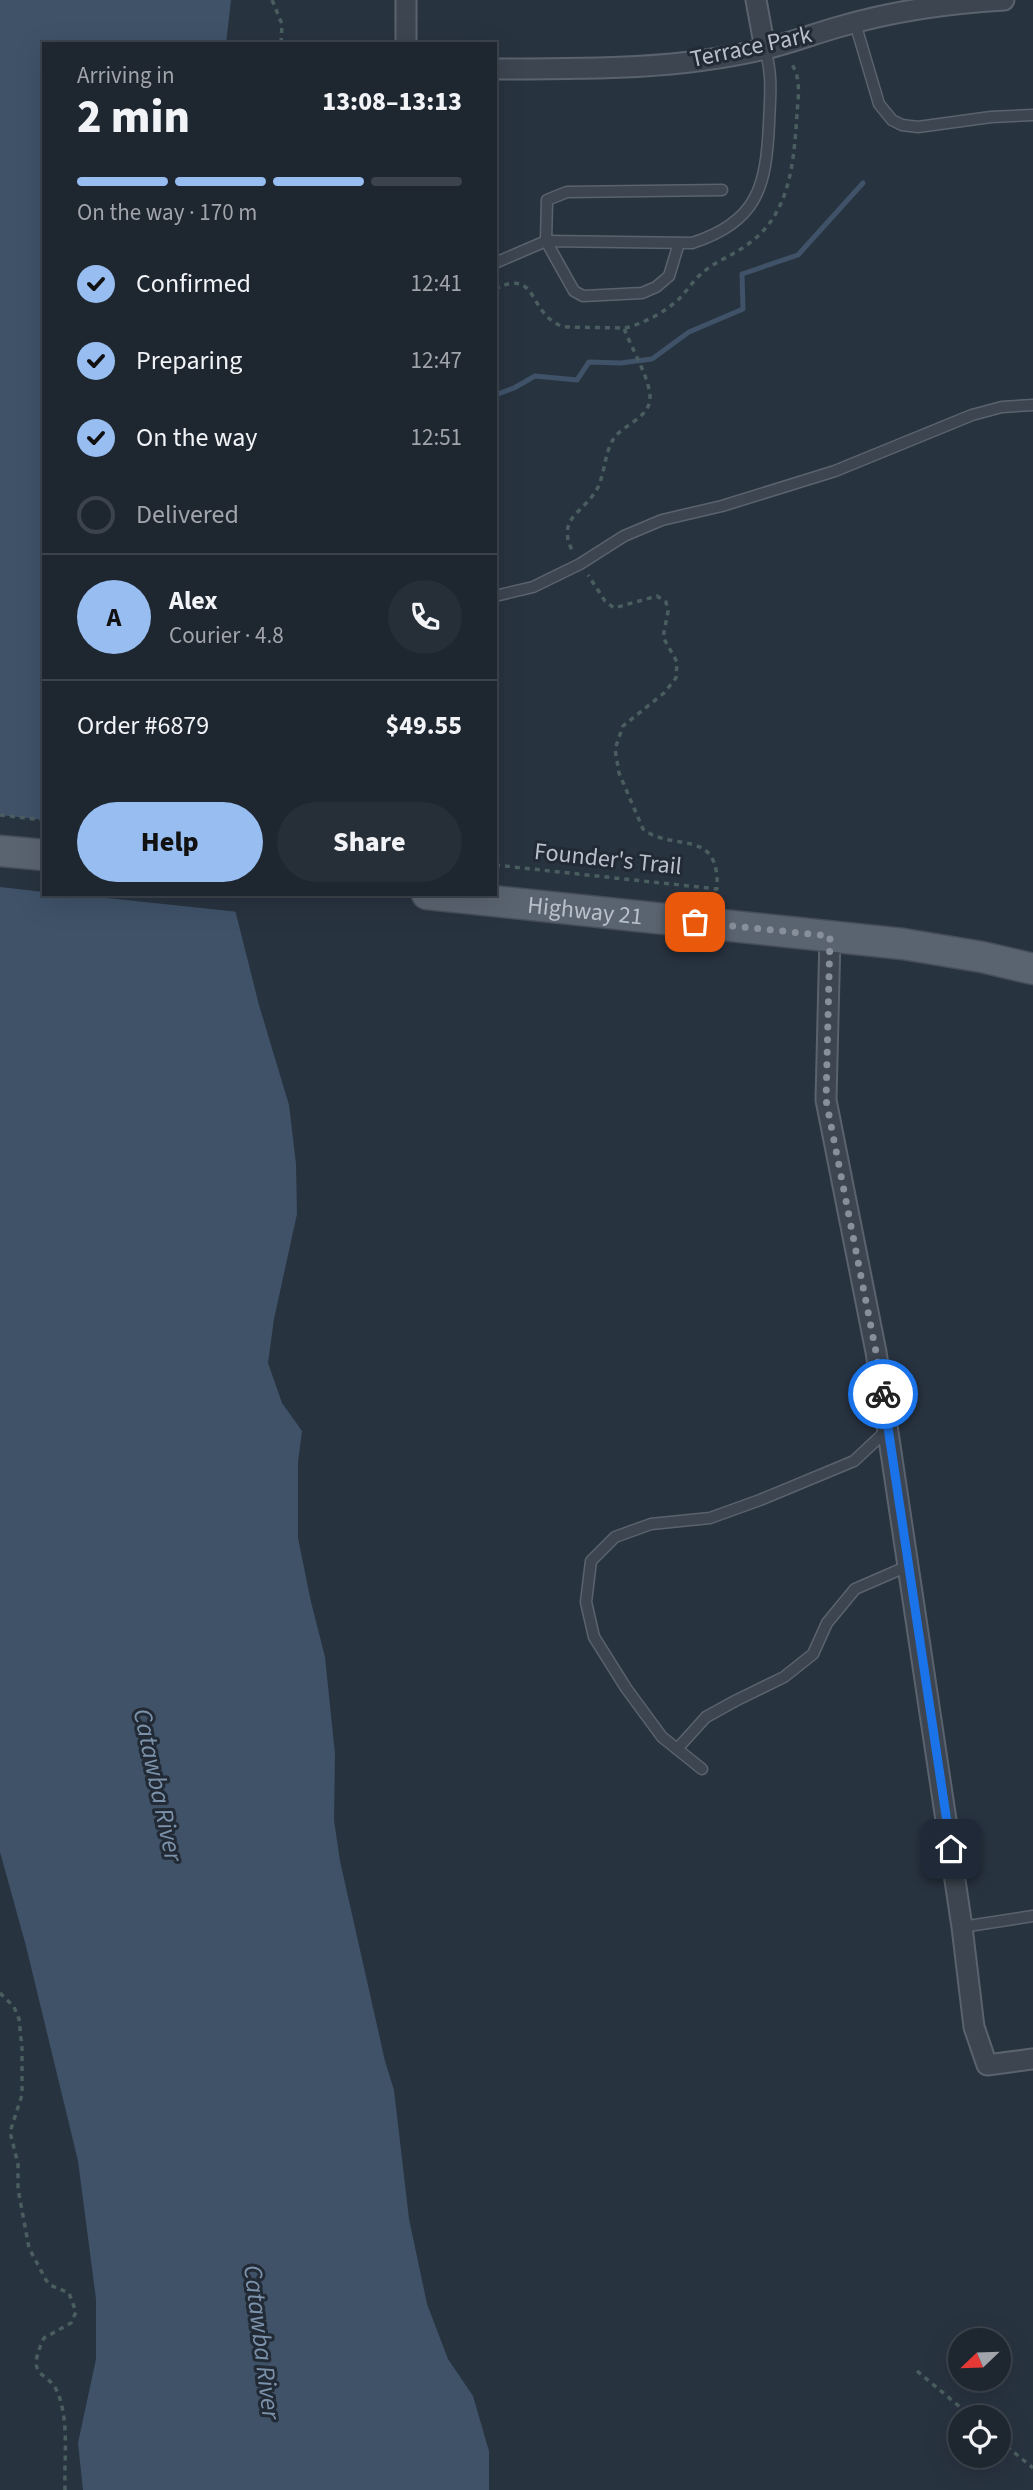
<!DOCTYPE html>
<meta charset="utf-8">
<style>
:root{--surface:#1e2630;--page:#262e38;--text:#f1f3f6;--muted:#a1a5ab;--line:#3c434c;--accent:#97bdf1}
body{margin:0;font-family:"Source Sans 3",sans-serif;background:var(--page);color:var(--text);height:100vh;display:flex;flex-direction:column;font-size:26px;white-space:nowrap}
*{box-sizing:border-box;margin:0}
p{font-size:23px;color:var(--muted)}
.icon{flex:none;width:38px;height:38px;fill:none;stroke:currentColor;stroke-width:2;stroke-linecap:round;stroke-linejoin:round}
.map{position:relative;flex:1;overflow:hidden}
.drawer{position:absolute;left:42px;top:42px;width:455px;height:854px;display:flex;flex-direction:column;background:var(--surface);border-radius:0px;box-shadow:0 7px 28px #0002,0 0 0 2px var(--line)}
.drawer>*{flex:none}
.needle{width:46px;rotate:247deg}
.tools{position:absolute;left:948px;top:2328px;display:grid;gap:14px}
.tools a{display:grid;place-items:center;width:63px;height:63px;border-radius:50%;background:var(--surface);box-shadow:0 7px 28px #0002,0 0 0 2px var(--line);font-size:35px}
.pin{position:absolute;display:grid;place-items:center;width:60px;height:60px;color:#fff;margin:-30px;border-radius:14px;box-shadow:0 4px 10px #0006}
.courier{position:absolute;display:grid;place-items:center;width:70px;height:70px;margin:-35px;border:5px solid #1a73e8;border-radius:50%;background:#fff;color:#222;box-shadow:0 2px 9px #0007}
.overview em{font-style:normal;font-weight:800}
.overview div{display:flex;flex-direction:column-reverse}
.overview{display:flex;align-items:center;justify-content:space-between;height:119px;padding:0 35px}
h1{font-size:46px;font-weight:800;line-height:52px}
.bar{display:grid;grid-template-columns:repeat(4,1fr);gap:10px 7px;align-content:center;height:84px;padding:0 35px}
.bar i{height:9px;border-radius:5px;background:var(--line)}
.bar .active{background:var(--accent)}
.bar p{grid-column:span 4}
.line{display:flex;align-items:center;gap:18px;padding:0 35px;border-top:2px solid var(--line)}
.line div{flex:1}
.round{display:grid;place-items:center;flex:none;width:74px;height:74px;border-radius:37px;background:var(--page)}
ol{padding:0 35px;list-style:none}
li{display:flex;align-items:center;gap:21px;height:77px}
li p{margin-inline-start:auto}
li .icon{padding:7px;border-radius:50%;background:var(--accent);color:#111;stroke-width:4}
li:last-child{color:var(--muted)}
li i{width:38px;height:38px;border:4px solid var(--line);border-radius:50%}
.action{display:flex;gap:14px;margin-top:auto;padding:14px 35px}
.action a{flex:1;height:80px;border-radius:42px;background:var(--accent);color:#111;font-size:28px;font-weight:800;line-height:80px;text-align:center}
.action a+a{background:var(--page);color:var(--text)}
.map>svg:first-child{display:block}
.water{fill:#3f5268}
.pier{fill:#283340}
.lines{fill:none;stroke-linecap:round;stroke-linejoin:round}
.stream{stroke:#3f5268;stroke-width:5}
.service-casing{stroke:#5a636d;stroke-width:13}
.minor-casing{stroke:#5a636d;stroke-width:23}
.primary-casing{stroke:#464e59;stroke-width:33}
.path{stroke:#4a5e60;stroke-width:3.5;stroke-dasharray:5 5;stroke-linecap:butt}
.service{stroke:#3c4550;stroke-width:10}
.minor{stroke:#3c4550;stroke-width:19}
.primary{stroke:#5a6470;stroke-width:30}
.done{stroke:#868f9a;stroke-width:7;stroke-dasharray:0 12.6}
.route{stroke:#1a73e8;stroke-width:9}
.labels{text-anchor:middle;dominant-baseline:central;stroke-width:6;stroke-linejoin:round;paint-order:stroke}
.street-label{font-size:24px;fill:#b9c0ca;stroke:#212a35}
.water-label{font-size:26px;font-style:italic;fill:#7c92aa;stroke:#212a35}
</style>
<div class="map">
<svg width="1033" height="2490" viewBox="0 0 1033 2490">
<rect width="100%" height="100%" fill="#283340"/>
<polygon class="water" points="0,0 231,0 226,44 44,44 44,894 231,894 259,1005 289,1105 296,1164 297,1214 274,1319 268,1363 282,1403 302,1431 298,1462 298,1538 311,1602 325,1657 335,1754 334,1820 340,1861 385,2061 394,2090 409,2219 427,2304 448,2359 473,2396 489,2451 489,2490 83,2490 78,2443 96,2359 96,2299 78,2161 26,1946 0,1852"/>
<g class="pier">
<polygon points="0,815 44,820 44,892 0,887"/>
<polygon points="69,894 235,894 239,912"/>
</g>
<g class="lines">
<polyline class="stream" points="495,395 514,388 535,376 577,380 589,362 621,363 652,359 689,332 743,309 742,274 798,255 863,183"/>
<g class="service-casing">
<g id="service">
<polyline points="855,23 879,104 892,120 902,125 918,127 991,117 1033,115"/>
<polyline points="679,243 669,276 656,287 642,293 583,296 574,291 546,241 547,200 567,192 722,190"/>
<path d="M495 263 546 241 692 243C758 222 766 186 769 124 770 96 773 76 765 49"/>
<polyline points="495,596 533,587 580,564 624,536 662,520 722,506 835,471 972,415 1002,407 1033,405"/>
<polyline points="677,1749 706,1717 735,1701 784,1677 813,1654 827,1623 855,1589 908,1566"/>
<polyline points="702,1769 662,1737 626,1688 594,1637 586,1602 591,1561 615,1537 651,1524 710,1518 760,1500 854,1461 886,1431"/>
<polyline points="962,1927 1033,1916"/>
</g>
</g>
<g class="minor-casing">
<g id="minor">
<polyline points="406,0 406,44"/>
<polyline points="756,0 765,49"/>
<path d="M495 69C585 69 677 70 765 49 791 43 816 33 842 26 894 11 950 3 1004 0"/>
<polyline points="830,936 826,1100 876,1352 962,1927 974,2027 987,2065 1033,2059"/>
</g>
</g>
<g class="primary-casing">
<g id="primary">
<polyline points="0,851 44,855"/>
<path id="s1" d="M427 894 903 944 982 957 1033 969"/>
</g>
</g>
<g class="path">
<polyline points="272,0 282,24 281,44"/>
<path d="M495 289C540 267 526 314 564 327L624 328C631 348 651 380 650 399 649 418 623 425 614 438 605 452 605 470 599 485 587 513 553 516 574 554"/>
<path d="M625 328C645 323 667 311 681 297 688 289 694 280 702 273 717 260 737 254 752 241 791 211 794 159 797 114 798 97 802 76 790 62"/>
<polyline points="0,815 44,820"/>
<path d="M495 865 717 889C720 826 673 853 643 829L619 773 615 749 623 726 664 693 676 678 677 662 663 637 668 612 666 602 657 596 614 608 605 601 588 575"/>
<path d="M0 1993 14 2007 19 2019 22 2048V2095L10 2132 18 2164V2189L29 2248 46 2280 50 2285 69 2293 76 2312 71 2323 44 2338C23 2382 50 2368 59 2396 69 2425 64 2459 65 2490"/>
<polyline points="917,2371 972,2417"/>
<polyline points="999,2440 1033,2468"/>
</g>
<use href="#service" class="service"/>
<use href="#minor" class="minor"/>
<use href="#primary" class="primary"/>
</g>
<g class="lines">
<polyline class="done" points="695,922 830,936 826,1100 876,1352 883,1394"/>
<polyline class="route" points="883,1394 951,1849"/>
</g>
<g class="labels">
<g class="street-label">
<text transform="translate(751 47) rotate(-12)">Terrace Park</text>
<text transform="translate(608 859) rotate(6)">Founder's Trail</text>
<text stroke="none"><textPath href="#s1" startOffset="159">Highway 21</textPath></text>
</g>
<g class="water-label">
<text transform="translate(158 1785) rotate(78)">Catawba River</text>
<text transform="translate(262 2342) rotate(83)">Catawba River</text>
</g>
</g>
</svg>
<div class="tools">
<a><svg class="needle" viewBox="-14 -14 28 28"><path d="M0-13l5 13h-10z" fill="#e53935"/><path d="M0 13l5-13h-10z" fill="#a1a5ab"/></svg></a>
<a><svg class="icon" aria-label="locate" viewBox="0 0 24 24"><circle cx="12" cy="12" r="6"/><path d="M12 2v4M12 18v4M2 12h4M18 12h4"/></svg></a>
</div>
<div class="pin" style="left:695px;top:922px;background:#ea580c"><svg class="icon" aria-label="bag" viewBox="0 0 24 24"><path d="M5 8h14l-1 12H6zM9 8a3 3 0 0 1 6 0"/></svg></div>
<div class="pin" style="left:951px;top:1849px;background:#1f2937"><svg class="icon" aria-label="home" viewBox="0 0 24 24"><path d="M3 11l9-7 9 7M6 9v11h12V9"/></svg></div>
<div class="courier" style="left:883px;top:1394px"><svg class="icon" aria-label="bike" viewBox="0 0 24 24"><circle cx="6" cy="16" r="4"/><circle cx="18" cy="16" r="4"/><path d="M6 16l4-8h5l3 8M10 8l3 8H6M13 5h3"/></svg></div>
<section class="drawer">
<div class="overview"><div><h1>2 min</h1><p>Arriving in</p></div><em>13:08–13:13</em></div>
<div class="bar"><i class="active"></i><i class="active"></i><i class="active"></i><i></i><p>On the way · 170 m</p></div>
<ol>
<li><svg class="icon" aria-label="check" viewBox="0 0 24 24"><path d="M5 12l5 5 9-10"/></svg>Confirmed<p>12:41</p></li>
<li><svg class="icon" aria-label="check" viewBox="0 0 24 24"><path d="M5 12l5 5 9-10"/></svg>Preparing<p>12:47</p></li>
<li><svg class="icon" aria-label="check" viewBox="0 0 24 24"><path d="M5 12l5 5 9-10"/></svg>On the way<p>12:51</p></li>
<li><i></i>Delivered</li>
</ol>
<div class="line" style="height:126px"><b class="round" style="background:var(--accent);color:#111">A</b><div><b>Alex</b><p>Courier · 4.8</p></div><a class="round"><svg class="icon" aria-label="phone" viewBox="0 0 24 24"><path d="M5 4h4l2 5-3 2q2 4 5 5l2-3 5 2v4C11 20 4 13 5 4z"/></svg></a></div>
<div class="line" style="height:91px"><div>Order #6879</div><b>$49.55</b></div>
<div class="action"><a>Help</a><a>Share</a></div>
</section>
</div>
